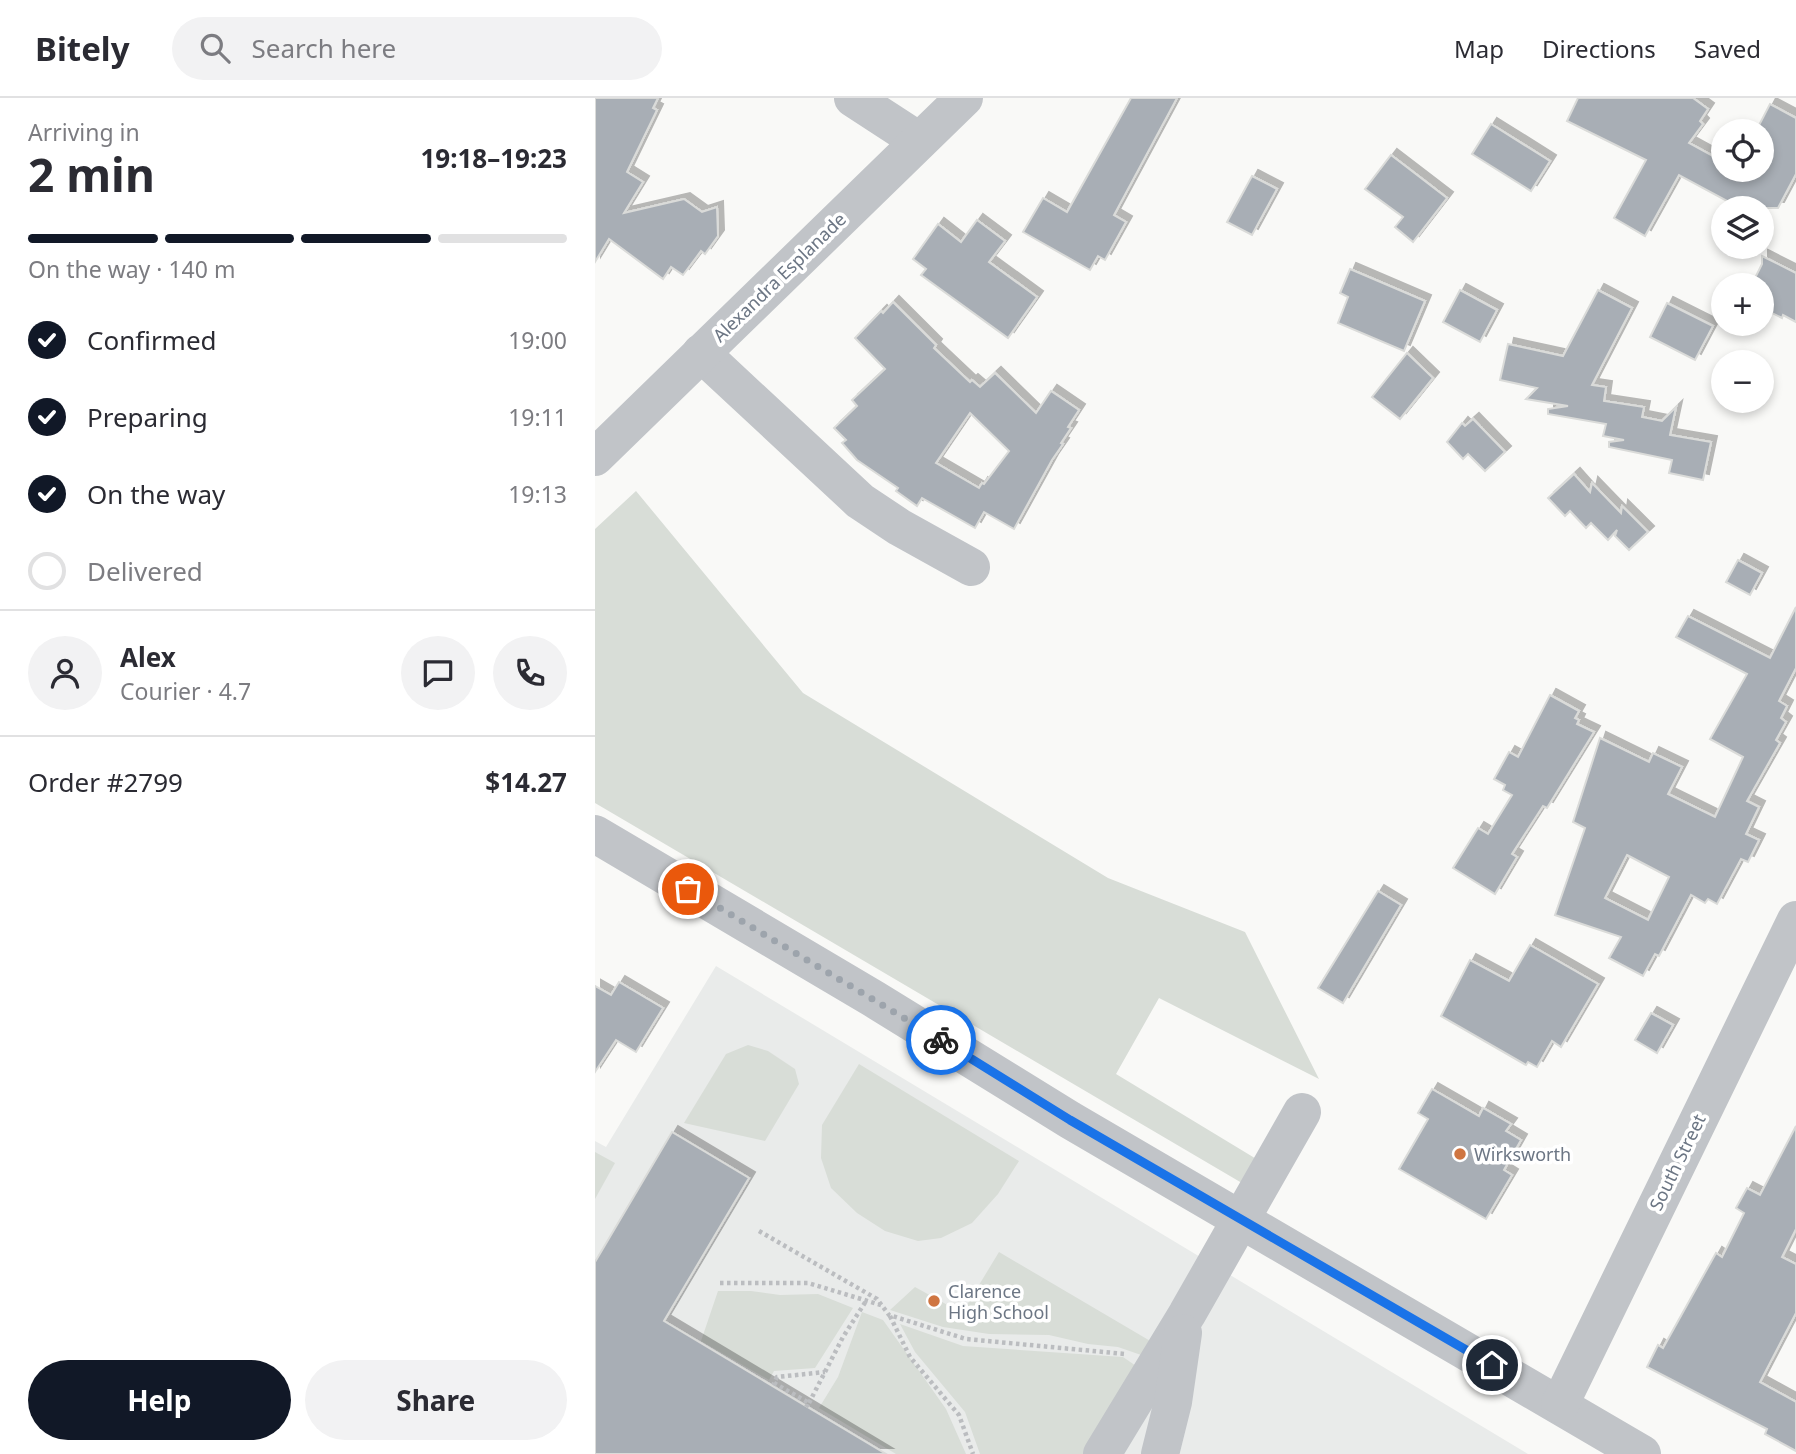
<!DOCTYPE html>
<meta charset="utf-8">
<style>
:root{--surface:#fff;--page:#f2f2f3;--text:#2b2b33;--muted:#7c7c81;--line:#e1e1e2;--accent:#111827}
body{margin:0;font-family:"Noto Sans",sans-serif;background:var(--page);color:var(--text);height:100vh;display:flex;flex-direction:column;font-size:26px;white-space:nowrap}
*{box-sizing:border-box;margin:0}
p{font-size:23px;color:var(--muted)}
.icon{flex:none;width:38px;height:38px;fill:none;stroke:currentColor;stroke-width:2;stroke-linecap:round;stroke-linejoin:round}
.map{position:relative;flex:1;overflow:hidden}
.sheet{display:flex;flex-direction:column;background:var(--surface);width:595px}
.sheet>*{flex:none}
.tools{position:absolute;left:1116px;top:21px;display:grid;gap:14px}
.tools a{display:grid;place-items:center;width:63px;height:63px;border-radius:50%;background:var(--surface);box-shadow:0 4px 10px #0003;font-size:35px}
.pin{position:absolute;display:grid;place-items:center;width:60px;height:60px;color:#fff;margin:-30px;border:4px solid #fff;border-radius:50%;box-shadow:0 2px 7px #0007}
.courier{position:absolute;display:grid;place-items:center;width:70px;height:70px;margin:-35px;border:5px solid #1a73e8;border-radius:50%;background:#fff;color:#222;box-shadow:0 2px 9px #0007}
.overview em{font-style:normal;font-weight:700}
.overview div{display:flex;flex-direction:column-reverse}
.overview{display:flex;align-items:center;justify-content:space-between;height:119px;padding:0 28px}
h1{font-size:46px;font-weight:700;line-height:52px}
.bar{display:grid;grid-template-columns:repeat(4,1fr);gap:10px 7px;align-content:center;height:84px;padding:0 28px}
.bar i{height:9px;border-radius:5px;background:var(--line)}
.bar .selected{background:var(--accent)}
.bar p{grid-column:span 4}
.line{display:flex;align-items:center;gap:18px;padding:0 28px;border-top:2px solid var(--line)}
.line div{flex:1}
.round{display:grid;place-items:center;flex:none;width:74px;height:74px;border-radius:37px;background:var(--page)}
ol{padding:0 28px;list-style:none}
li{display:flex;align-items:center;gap:21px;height:77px}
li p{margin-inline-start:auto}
li .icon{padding:7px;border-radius:50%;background:var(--accent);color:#fff;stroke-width:4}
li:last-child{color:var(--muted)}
li i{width:38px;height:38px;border:4px solid var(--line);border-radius:50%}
.primary-button{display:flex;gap:14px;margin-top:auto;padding:14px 28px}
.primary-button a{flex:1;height:80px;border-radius:42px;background:var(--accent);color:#fff;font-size:28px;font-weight:700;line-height:80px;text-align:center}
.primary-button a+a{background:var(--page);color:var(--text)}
header{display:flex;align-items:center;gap:42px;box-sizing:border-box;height:98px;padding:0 35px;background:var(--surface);border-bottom:2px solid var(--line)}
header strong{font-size:33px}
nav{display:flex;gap:38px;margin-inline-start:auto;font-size:24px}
.search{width:490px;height:63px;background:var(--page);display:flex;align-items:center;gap:18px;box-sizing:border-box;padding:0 24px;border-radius:38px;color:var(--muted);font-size:26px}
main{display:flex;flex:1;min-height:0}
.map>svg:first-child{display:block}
.built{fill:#e9ebea}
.green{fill:#d8ddd7}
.building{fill:#a8aeb5;stroke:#dadbd9;stroke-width:2;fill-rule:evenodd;filter:url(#shadow)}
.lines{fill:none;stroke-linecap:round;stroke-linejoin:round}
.path{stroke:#bbbdc0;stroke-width:4.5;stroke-dasharray:3.5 3.5;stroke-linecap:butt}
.minor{stroke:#c1c4c8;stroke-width:38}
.done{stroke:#9da4ac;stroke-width:7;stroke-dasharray:0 12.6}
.route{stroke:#1a73e8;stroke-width:9}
.poi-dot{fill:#cf7541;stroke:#fff;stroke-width:2.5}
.labels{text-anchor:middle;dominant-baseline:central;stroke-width:7;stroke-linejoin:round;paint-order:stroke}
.street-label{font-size:18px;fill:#6c7684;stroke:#fff}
.poi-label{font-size:18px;fill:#6c7684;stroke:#fff;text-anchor:start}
</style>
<header>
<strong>Bitely</strong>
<div class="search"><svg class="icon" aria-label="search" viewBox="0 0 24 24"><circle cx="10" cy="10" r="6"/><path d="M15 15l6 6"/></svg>Search here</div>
<nav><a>Map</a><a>Directions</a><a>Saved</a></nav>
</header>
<main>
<section class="sheet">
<div class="overview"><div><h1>2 min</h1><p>Arriving in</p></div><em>19:18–19:23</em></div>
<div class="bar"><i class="selected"></i><i class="selected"></i><i class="selected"></i><i></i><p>On the way · 140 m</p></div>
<ol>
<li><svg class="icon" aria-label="check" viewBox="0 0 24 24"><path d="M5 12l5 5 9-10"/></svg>Confirmed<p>19:00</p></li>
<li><svg class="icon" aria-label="check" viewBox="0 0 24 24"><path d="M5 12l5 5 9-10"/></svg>Preparing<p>19:11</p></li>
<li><svg class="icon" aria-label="check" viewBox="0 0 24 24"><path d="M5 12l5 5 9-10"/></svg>On the way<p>19:13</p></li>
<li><i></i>Delivered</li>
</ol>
<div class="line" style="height:126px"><a class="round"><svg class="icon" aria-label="person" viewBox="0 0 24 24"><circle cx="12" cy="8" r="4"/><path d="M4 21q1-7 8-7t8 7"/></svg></a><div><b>Alex</b><p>Courier · 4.7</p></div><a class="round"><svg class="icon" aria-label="chat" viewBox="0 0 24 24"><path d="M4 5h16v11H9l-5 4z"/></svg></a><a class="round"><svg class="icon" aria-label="phone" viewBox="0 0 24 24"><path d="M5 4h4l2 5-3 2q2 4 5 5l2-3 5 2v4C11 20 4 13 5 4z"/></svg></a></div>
<div class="line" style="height:91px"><div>Order #2799</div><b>$14.27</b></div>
<div class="primary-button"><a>Help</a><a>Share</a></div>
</section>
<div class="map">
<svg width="1201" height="1356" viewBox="0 0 1201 1356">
<defs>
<filter id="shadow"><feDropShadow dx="6" dy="-6" stdDeviation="0" flood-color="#0004"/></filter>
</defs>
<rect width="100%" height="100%" fill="#f9f9f7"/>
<polygon class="built" points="121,868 933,1356 0,1356 0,1043 11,1049"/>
<g class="green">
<polygon points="41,393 208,595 513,780 650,834 724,981 564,900 521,976 663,1062 652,1088 0,705 0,431"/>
<polygon points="153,947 173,953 200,971 204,986 170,1043 89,1025 131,956"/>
<polygon points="264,966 424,1063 403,1096 377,1125 346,1140 323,1143 290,1133 262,1115 236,1090 226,1060 227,1027"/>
<polygon points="0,1054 20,1065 0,1101"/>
<polygon points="404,1154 557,1244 549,1258 523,1249 493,1246 454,1237 394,1236 348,1229 295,1212 320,1189 367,1215"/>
<polygon points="123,1193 156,1193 185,1197 223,1196 258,1210 220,1270 179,1273 174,1282 106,1243"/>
<polygon points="267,1214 288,1222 351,1311 371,1356 301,1356 224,1310 243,1279"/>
<polygon points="305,1226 368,1248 528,1259 544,1270 489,1356 385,1356 370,1314 320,1254"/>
</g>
<g class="building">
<polygon points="0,0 63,0 58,10 62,12 32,74 48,84 29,115 89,101 107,114 122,109 123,138 110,156 106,153 88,177 76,169 68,181 14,141 0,164"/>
<polygon points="536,0 582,0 519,117 531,124 510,162 503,158 495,172 428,134 448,100 472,114"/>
<polygon points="983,0 1098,0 1113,11 1105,23 1108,26 1094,45 1129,64 1129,72 1167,72 1167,33 1161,33 1175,6 1201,20 1201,76 1183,110 1145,110 1084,77 1050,138 1019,120 1051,62 972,23"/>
<polygon points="896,26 955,63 936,93 877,56"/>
<polygon points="796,57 852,100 818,144 800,129 808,119 770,91"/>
<polygon points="657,78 682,91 657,137 632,124"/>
<polygon points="382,122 410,143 394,164 442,199 413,240 326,177 331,171 318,161 343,126 366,144"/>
<polygon points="1167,158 1201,175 1201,224 1188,217 1187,220 1167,210 1167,184 1160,180 1167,166"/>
<polygon points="755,171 830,203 809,253 743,225 753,199 745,195"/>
<polygon points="865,192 902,212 885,244 848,224"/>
<polygon points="1003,192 1037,210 997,287 1011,289 1009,303 1049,309 1047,319 1067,323 1081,309 1075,337 1116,344 1108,382 1074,375 1077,362 1014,349 1014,344 1029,342 1008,338 1011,326 953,316 953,311 973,308 931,301 942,290 905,282 913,246 968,258"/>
<path d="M298 204 341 247 339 250 375 284 377 282 385 289 400 275 441 315 456 293 484 312 473 329 476 330 466 345 468 346 457 362 419 431 389 414 380 430 327 400 322 408 301 393 303 390 262 362 247 345 251 342 239 330 262 308 257 302 290 271 260 240 286 213 288 215ZM375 315 414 353 389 386 387 385 384 390 341 365Z"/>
<polygon points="1072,205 1118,228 1100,262 1055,239"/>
<polygon points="812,255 838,280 805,321 777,299"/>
<polygon points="878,321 910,354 890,373 873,356 868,361 852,344 867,325 870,328"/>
<polygon points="979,376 995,394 997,385 1026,415 1027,408 1053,434 1034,452 1020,438 1022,432 1013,442 996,425 991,430 975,413 970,418 953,400"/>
<polygon points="1143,462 1167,475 1155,497 1131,484"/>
<path d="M1201 509V570L1184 603 1192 608 1186 620 1191 624 1181 642 1185 645 1152 703 1164 709 1151 736 1164 742 1153 764 1146 761 1122 806 1113 801 1110 805 1096 797 1064 858 1060 856 1048 878 1014 860 1026 839 960 817 990 730 978 724 1005 640 1054 664 1058 655 1087 669 1073 696 1120 719 1148 659 1115 641 1152 576 1081 539 1093 518 1175 560ZM1032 757 1074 779 1053 822 1010 800Z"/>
<polygon points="955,597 984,613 980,620 984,622 982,626 999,634 952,710 948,708 917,756 922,759 900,796 858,770 883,730 893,736 917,697 908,692 910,687 899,681 914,654 923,659"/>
<polygon points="783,793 806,807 748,905 723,890"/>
<polygon points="935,847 1003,886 966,949 957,943 942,969 933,964 931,967 846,918 875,862 914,883"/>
<polygon points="24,884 68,910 41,954 21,942 0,974 0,888 16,897"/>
<polygon points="1056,915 1078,927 1062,955 1040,942"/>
<polygon points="837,991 884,1018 888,1010 916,1026 911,1033 926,1042 909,1072 917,1077 891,1121 804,1071 833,1021 823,1015"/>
<polygon points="1201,1028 1201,1131 1187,1159 1201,1166 1201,1215 1165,1284 1201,1304 1201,1353 1170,1336 1172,1331 1052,1269 1063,1247 1068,1250 1121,1155 1127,1159 1149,1115 1141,1110 1152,1090 1165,1097"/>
<polygon points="77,1034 154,1080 69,1223 291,1356 0,1356 0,1164"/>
</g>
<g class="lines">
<g class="path">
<polyline points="164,1133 282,1201 294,1217 371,1241 530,1256"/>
<polyline points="125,1185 213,1185 286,1207"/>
<polyline points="295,1218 315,1259 364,1317 378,1356"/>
<polyline points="214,1305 248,1239 271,1203"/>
<polyline points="211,1309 214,1305 179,1285 182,1279 230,1274"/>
</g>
<g class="minor">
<polyline points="258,0 324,43"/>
<polyline points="106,255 265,403 304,429 376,469"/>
<polyline points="0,359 369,0"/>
<polyline points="0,736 279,901 475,1022 1047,1356"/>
<polyline points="965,1306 1201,822"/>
<polyline points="507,1356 592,1216 707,1014"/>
<polyline points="565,1356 578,1304 588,1235"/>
</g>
</g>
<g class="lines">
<polyline class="done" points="93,791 346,942"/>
<polyline class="route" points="346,942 475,1022 897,1267"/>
</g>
<g class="poi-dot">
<circle cx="865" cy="1056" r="7"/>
<circle cx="339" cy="1203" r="7"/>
</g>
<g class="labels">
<g class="street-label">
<text transform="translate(184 179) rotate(-44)">Alexandra Esplanade</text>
<text transform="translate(1082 1064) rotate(-64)">South Street</text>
</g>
<g class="poi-label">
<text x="879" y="1056">Wirksworth</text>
<text x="353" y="1193">Clarence<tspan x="353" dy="21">High School</tspan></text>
</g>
</g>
</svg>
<div class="tools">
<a><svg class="icon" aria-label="locate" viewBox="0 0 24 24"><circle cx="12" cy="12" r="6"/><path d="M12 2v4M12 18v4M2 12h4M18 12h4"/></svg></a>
<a><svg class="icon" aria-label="layers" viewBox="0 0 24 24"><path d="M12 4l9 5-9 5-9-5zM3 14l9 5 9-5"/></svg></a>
<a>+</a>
<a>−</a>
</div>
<div class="pin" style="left:93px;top:791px;background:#ea580c"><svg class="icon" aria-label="bag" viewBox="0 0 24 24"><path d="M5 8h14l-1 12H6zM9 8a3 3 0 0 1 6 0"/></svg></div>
<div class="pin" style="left:897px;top:1267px;background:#1f2937"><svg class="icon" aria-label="home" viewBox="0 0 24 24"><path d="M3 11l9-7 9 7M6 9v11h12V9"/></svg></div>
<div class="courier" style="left:346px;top:942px"><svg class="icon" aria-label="bike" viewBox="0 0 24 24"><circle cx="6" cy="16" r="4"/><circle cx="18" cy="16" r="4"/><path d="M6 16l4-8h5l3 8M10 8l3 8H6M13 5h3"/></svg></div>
</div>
</main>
